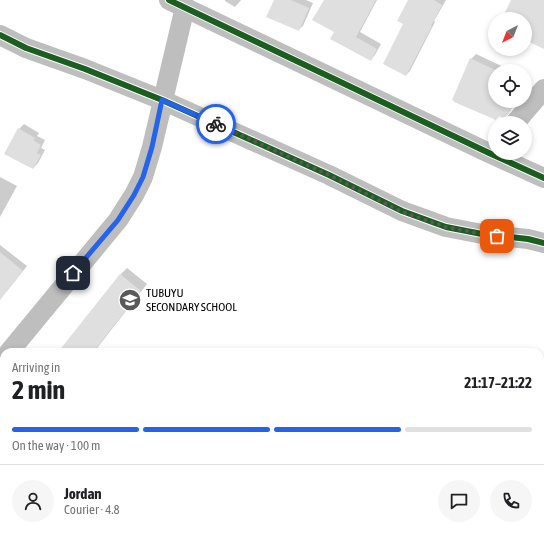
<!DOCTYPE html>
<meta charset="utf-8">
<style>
:root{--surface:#fff;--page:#f6f6f6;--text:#202124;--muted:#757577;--line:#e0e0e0;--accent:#2563eb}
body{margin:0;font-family:"Asap Condensed",sans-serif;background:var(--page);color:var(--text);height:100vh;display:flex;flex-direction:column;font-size:15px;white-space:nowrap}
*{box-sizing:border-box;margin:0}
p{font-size:13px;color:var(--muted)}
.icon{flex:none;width:22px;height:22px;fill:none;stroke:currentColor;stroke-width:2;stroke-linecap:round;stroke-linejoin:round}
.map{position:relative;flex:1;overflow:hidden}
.drawer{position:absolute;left:0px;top:348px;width:544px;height:196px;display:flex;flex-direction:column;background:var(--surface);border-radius:12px 12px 0 0;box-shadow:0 2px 6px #0003}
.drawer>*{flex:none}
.needle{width:26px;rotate:222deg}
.fabs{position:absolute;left:488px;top:12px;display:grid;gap:8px}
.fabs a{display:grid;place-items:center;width:44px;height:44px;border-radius:50%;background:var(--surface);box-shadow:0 2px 6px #0003;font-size:20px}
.pin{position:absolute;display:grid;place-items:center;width:34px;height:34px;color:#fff;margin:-17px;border-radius:8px;box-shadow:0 2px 6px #0006}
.courier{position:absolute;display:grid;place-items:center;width:40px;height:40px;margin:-20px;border:3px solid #2563eb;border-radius:50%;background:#fff;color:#222;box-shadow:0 1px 5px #0007}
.overview em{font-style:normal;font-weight:700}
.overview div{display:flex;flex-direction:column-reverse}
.overview{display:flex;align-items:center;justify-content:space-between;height:68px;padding:0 12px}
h1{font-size:26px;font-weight:700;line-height:30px}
.bar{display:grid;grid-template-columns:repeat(4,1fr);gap:6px 4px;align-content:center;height:48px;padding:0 12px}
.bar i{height:5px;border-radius:3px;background:var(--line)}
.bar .current{background:var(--accent)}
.bar p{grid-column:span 4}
.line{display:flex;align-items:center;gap:10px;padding:0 12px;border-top:1px solid var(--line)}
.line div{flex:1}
.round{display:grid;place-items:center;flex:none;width:42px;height:42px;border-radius:21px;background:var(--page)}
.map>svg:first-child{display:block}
.shadow{fill:#0003}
.building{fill:#dfdfdf}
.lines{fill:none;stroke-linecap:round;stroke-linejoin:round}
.street{stroke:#bebebe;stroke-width:20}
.cycleway-casing{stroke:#fff;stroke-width:8}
.cycleway{stroke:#1b5e20;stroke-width:6}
.done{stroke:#595959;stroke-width:4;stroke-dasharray:0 7.2}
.route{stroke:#2563eb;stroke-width:5}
.labels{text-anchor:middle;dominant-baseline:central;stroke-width:3.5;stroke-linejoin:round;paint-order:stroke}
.poi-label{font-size:12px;fill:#000;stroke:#fff;text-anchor:start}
</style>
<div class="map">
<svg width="544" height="544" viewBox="0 0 544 544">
<rect width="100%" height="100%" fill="#fff"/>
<g class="shadow">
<polygon points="225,0 241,0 235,7 225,1"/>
<polygon points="275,0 306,0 313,3 303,26 298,30"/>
<polygon points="325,0 377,0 360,32 381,44 375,55 371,60"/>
<polygon points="408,0 446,0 434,21 435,22 410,71 406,75 405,24 409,1"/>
<polygon points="476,54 512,71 495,71 495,101 516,101 509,113 504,117 500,115 498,117 471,59"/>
<polygon points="525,77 530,79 525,87"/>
<polygon points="24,124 39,133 37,136 45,140 41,148 45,150 38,163 33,168 19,129"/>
<polygon points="0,177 17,186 0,217"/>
<polygon points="0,245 27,266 7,291 0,293"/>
<polygon points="127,268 147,284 94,352 60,352 120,275"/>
<polygon points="540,370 544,372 544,381 540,391"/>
<polygon points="4,420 4,449 0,445 0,425"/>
<polygon points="116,540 166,540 171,544 120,544"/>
</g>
<g class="building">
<polygon points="274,0 291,0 309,8 299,31 266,17"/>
<polygon points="324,0 376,0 356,37 377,49 371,61 330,39 334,32 312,20"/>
<polygon points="408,0 434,0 442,5 431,26 432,26 406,76 383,64 403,24 397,21"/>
<polygon points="511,0 544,0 544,49 527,41 532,30 529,29 525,35 525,19 502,19"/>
<polygon points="470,58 495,70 495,101 516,101 505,119 499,116 498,118 497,118 496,120 454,102 454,101 452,100"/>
<polygon points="18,128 35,138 33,140 41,145 37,153 41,155 33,169 4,154"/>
<polygon points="0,252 23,271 0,300"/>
<polygon points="120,274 141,291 93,352 58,352"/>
</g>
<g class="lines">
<g class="street">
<polyline points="169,0 489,153 544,178"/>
<polyline points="0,35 26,48 85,69 162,100 329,175 402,211 446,227 482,234 528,239 544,243"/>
<polyline points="515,123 544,89"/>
<polyline points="9,352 118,220 134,195 143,177 152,147 185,7"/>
<polyline points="540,513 544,499"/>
<polyline points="522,544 524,540"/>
</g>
<g class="cycleway-casing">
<g id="cycleway">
<polyline points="169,0 489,153 544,178"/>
<polyline points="0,35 26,48 85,69 162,100 329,175 402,211 446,227 482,234 528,239 544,243"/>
</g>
</g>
<use href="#cycleway" class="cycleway"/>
</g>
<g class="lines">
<polyline class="done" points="216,124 329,175 402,212 446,227 482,234 497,236"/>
<polyline class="route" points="73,273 118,220 134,195 143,177 152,147 162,100 216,124"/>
</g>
<defs>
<g id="school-disc" transform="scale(1.15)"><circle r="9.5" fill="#595959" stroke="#fff"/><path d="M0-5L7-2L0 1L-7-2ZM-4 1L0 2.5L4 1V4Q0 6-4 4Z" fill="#fff"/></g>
</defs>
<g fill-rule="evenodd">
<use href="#school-disc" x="130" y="300"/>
</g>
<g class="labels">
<g class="poi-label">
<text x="146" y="293">TUBUYU<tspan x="146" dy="14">SECONDARY SCHOOL</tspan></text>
</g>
</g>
</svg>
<div class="fabs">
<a><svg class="needle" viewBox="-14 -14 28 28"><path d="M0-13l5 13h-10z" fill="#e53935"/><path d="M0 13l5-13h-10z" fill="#757577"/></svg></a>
<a><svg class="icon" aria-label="locate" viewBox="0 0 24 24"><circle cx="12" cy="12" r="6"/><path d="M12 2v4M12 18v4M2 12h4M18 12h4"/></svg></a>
<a><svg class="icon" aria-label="layers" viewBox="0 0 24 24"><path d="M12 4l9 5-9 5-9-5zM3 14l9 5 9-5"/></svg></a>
</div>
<div class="pin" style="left:497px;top:236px;background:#ea580c"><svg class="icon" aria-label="bag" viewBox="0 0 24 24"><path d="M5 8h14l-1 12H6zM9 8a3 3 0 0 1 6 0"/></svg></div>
<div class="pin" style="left:73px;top:273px;background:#1f2937"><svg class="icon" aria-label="home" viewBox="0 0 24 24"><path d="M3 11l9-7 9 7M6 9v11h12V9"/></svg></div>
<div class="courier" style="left:216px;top:124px"><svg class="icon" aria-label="bike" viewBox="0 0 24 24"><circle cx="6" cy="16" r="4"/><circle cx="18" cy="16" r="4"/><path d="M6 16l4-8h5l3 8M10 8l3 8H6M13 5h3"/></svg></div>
<section class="drawer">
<div class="overview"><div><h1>2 min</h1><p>Arriving in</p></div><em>21:17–21:22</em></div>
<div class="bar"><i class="current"></i><i class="current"></i><i class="current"></i><i></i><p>On the way · 100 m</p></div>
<div class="line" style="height:72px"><a class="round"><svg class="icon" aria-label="person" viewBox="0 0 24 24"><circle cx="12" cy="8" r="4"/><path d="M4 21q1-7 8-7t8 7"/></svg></a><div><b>Jordan</b><p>Courier · 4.8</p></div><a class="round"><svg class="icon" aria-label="chat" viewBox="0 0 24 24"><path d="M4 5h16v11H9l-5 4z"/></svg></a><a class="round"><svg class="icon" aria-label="phone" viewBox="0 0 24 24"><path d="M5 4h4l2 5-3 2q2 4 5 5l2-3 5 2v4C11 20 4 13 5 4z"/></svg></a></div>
</section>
</div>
